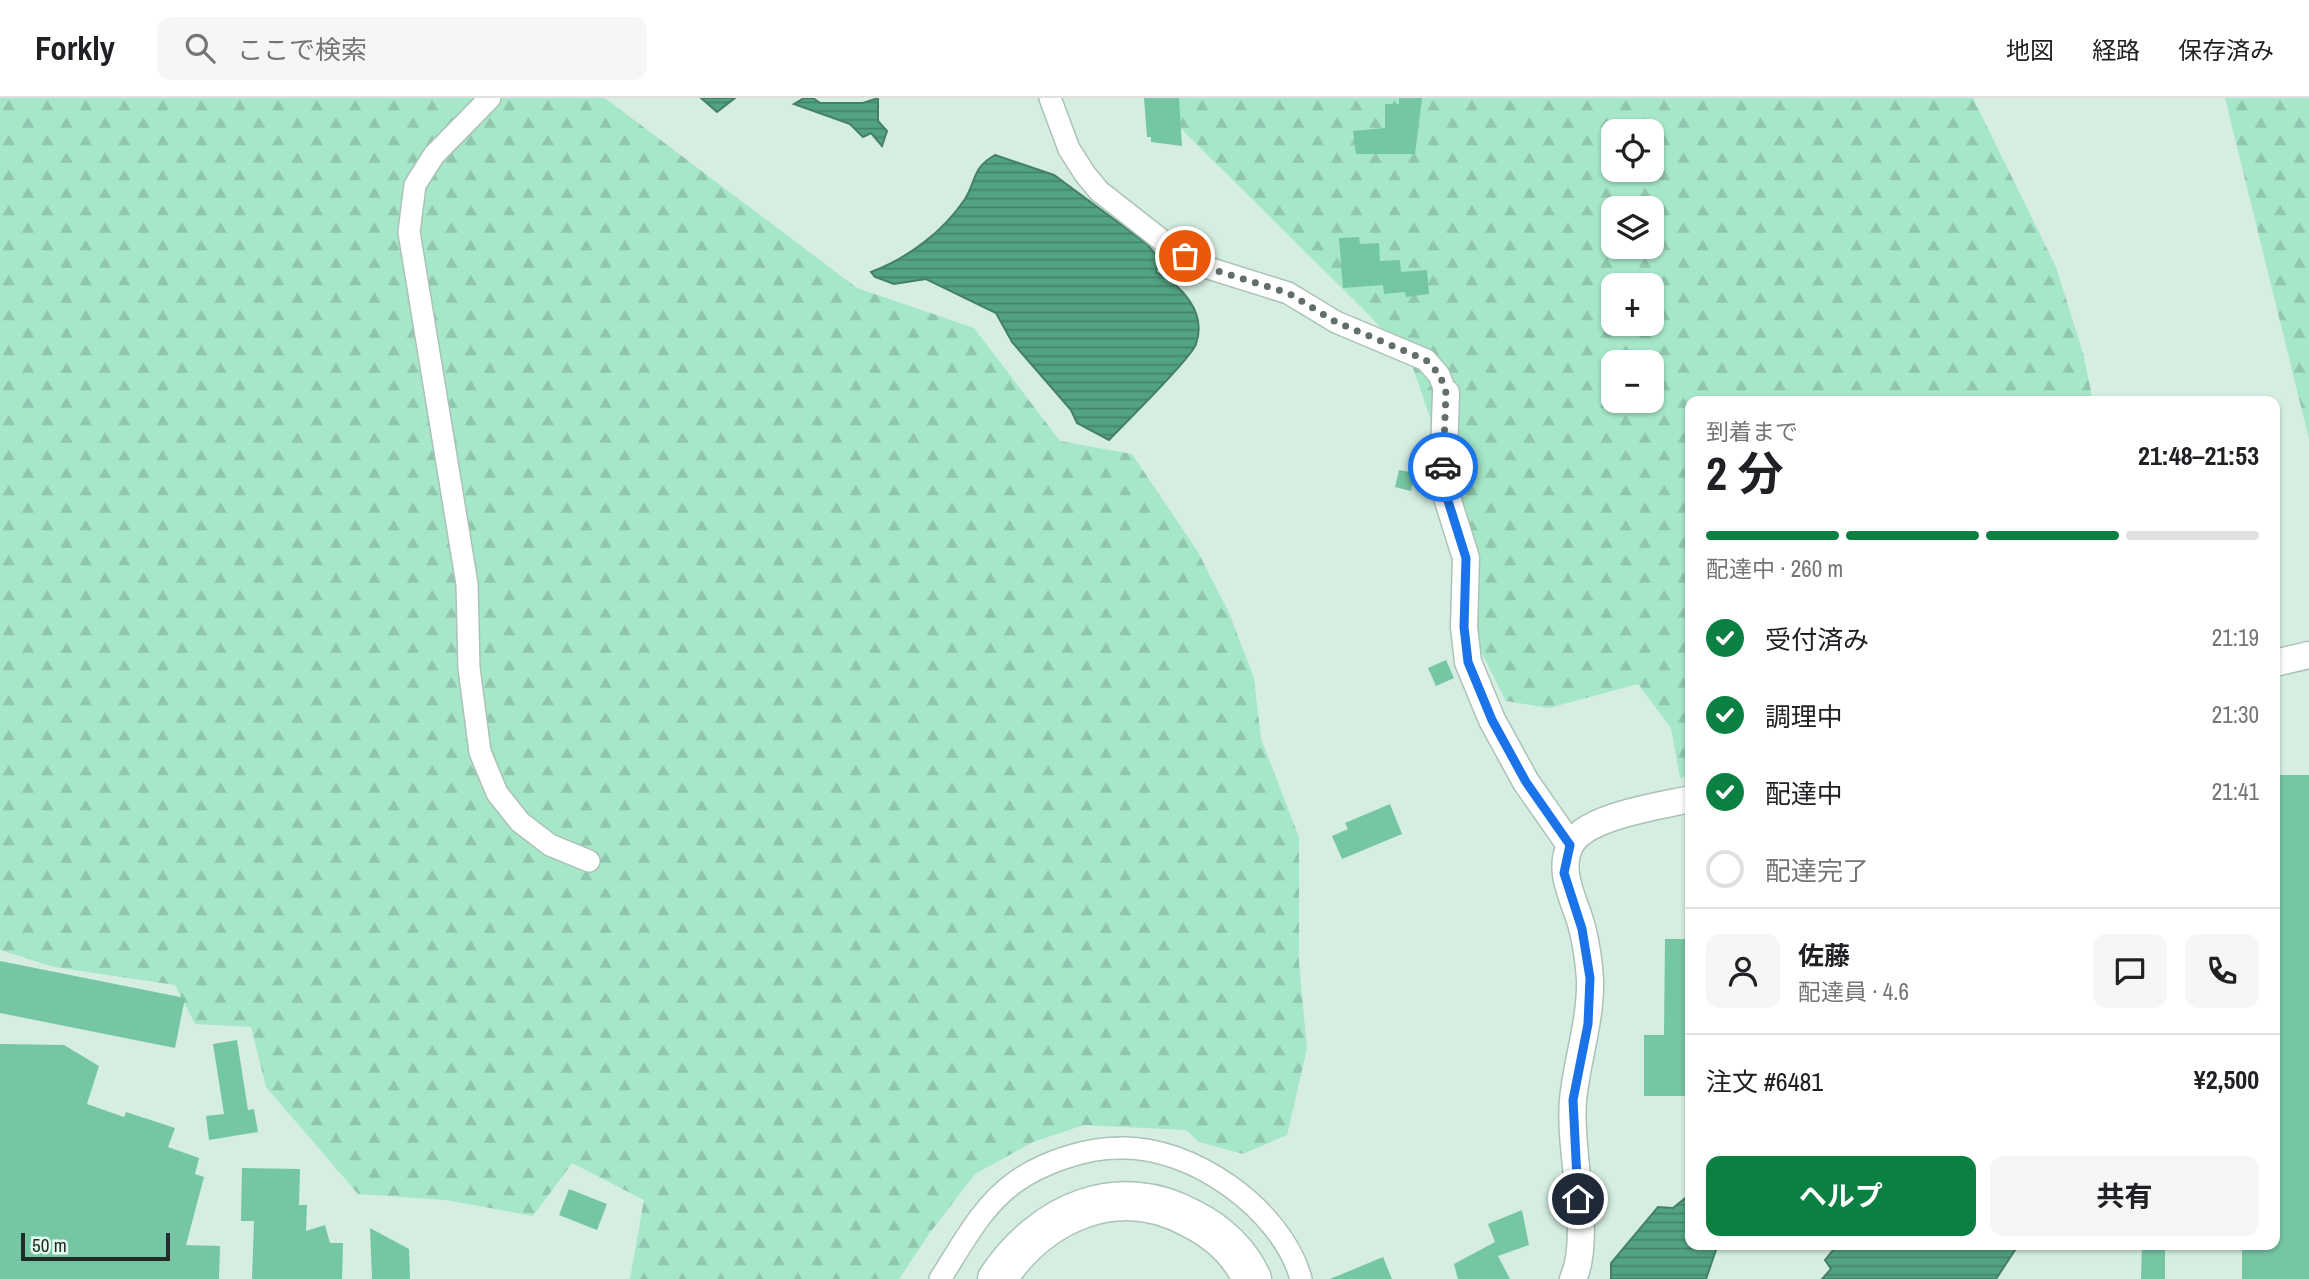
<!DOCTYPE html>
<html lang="ja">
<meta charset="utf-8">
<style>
:root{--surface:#fff;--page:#f6f6f6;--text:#202124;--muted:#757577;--line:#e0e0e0;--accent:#0b8043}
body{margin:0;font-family:"Archivo Narrow","Noto Sans JP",sans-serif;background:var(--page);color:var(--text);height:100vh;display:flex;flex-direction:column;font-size:26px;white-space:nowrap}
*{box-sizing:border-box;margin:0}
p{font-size:23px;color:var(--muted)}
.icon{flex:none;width:38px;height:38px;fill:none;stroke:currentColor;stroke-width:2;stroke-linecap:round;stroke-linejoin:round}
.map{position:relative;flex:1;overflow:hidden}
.panel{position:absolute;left:1685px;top:298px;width:595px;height:854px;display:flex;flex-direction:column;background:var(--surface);border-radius:14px;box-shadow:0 2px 5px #0004}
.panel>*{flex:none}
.controls{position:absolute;left:1601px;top:21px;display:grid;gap:14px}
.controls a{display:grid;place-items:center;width:63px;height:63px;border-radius:14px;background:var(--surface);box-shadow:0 2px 5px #0004;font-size:35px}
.scale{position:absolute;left:21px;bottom:18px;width:149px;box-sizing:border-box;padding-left:7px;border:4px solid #222b27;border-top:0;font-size:19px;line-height:24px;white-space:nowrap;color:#222b27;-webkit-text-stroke:5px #e3fbef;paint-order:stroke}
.pin{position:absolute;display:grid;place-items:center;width:60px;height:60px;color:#fff;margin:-30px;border:4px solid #fff;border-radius:50%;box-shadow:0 2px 7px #0007}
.courier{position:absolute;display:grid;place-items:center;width:70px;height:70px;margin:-35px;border:5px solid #1a73e8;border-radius:50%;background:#fff;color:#222;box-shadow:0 2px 9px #0007}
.overview em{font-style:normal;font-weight:700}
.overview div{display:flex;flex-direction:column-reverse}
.overview{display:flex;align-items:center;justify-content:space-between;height:119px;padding:0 21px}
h1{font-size:46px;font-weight:700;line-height:52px}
.bar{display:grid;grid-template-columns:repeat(4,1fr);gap:10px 7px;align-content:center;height:84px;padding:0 21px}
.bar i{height:9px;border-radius:5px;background:var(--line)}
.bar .on{background:var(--accent)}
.bar p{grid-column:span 4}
.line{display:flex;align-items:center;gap:18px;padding:0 21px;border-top:2px solid var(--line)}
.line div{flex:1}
.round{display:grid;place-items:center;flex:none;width:74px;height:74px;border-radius:14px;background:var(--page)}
ol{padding:0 21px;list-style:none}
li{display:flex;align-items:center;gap:21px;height:77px}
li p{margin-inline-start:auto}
li .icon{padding:7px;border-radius:50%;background:var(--accent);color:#fff;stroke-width:4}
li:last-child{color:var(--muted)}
li i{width:38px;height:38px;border:4px solid var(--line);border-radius:50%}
.primary-button{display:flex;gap:14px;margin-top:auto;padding:14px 21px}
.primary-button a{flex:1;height:80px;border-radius:14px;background:var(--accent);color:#fff;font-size:28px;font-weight:700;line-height:80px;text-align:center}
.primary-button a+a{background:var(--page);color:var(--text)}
header{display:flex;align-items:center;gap:42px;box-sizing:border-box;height:98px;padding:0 35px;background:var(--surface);border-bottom:2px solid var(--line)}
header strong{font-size:33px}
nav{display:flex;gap:38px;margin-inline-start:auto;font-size:24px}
.search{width:490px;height:63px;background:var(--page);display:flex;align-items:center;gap:18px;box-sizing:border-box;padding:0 24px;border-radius:14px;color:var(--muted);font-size:26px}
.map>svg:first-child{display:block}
.forest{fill:url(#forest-firs);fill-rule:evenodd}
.water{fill:url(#water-rules);stroke:#447f67;stroke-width:2}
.building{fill:#75c6a3}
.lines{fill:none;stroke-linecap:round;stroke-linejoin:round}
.minor-casing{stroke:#abc2b6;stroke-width:24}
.tertiary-casing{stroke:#abc2b6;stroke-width:29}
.motorway-casing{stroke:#abc2b6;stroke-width:41}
.minor{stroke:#fff;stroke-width:21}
.tertiary{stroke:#fff;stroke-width:26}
.motorway{stroke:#fff;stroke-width:38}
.done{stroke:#616f68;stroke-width:7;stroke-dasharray:0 12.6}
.route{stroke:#1a73e8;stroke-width:9}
</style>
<header>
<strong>Forkly</strong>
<div class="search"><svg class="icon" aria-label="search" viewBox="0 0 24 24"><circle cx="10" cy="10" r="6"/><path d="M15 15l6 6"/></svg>ここで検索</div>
<nav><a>地図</a><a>経路</a><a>保存済み</a></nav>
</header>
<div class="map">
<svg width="2309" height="1181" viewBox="0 0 2309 1181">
<defs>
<pattern id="forest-firs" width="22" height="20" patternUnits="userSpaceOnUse" patternTransform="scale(1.75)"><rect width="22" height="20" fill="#a6e7c9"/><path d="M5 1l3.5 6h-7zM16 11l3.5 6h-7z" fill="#8fc6ad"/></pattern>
<pattern id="water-rules" width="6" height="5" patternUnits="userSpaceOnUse" patternTransform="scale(1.75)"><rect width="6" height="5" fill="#52a382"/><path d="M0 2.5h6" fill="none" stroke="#44856a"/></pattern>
</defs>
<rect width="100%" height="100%" fill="#d6eee2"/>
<g class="forest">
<polygon points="0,0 605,0 857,190 974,230 1060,343 1132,356 1198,454 1229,515 1254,580 1261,641 1299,739 1299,865 1307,951 1287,1037 1243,1056 1199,1044 1186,1032 1084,1027 1033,1044 975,1076 929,1136 899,1181 630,1181 644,1102 572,1065 533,1118 446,1102 358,1096 266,989 251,929 195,926 175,887 54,869 0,852"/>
<path d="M1150 0H1973L2056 169 2083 255 2093 303H1690V678L1680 680 1671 630 1638 586 1549 610 1506 603 1467 526 1478 461 1410 261 1364 212ZM1614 33H1652V72H1614ZM1614 110H1652V149H1614ZM1614 187H1652V226H1614ZM1614 264H1652V303H1614Z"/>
<polygon points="2225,0 2309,0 2309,341"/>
</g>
<g class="water">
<polygon points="701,0 735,0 717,14"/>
<polygon points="804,0 813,0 820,5 863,5 878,0 878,23 887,33 882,48 871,35 863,39 850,26 794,6"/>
<path d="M995 57 1054 77 1146 145 1160 161 1156 174C1182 188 1207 214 1196 246 1192 260 1124 326 1109 342L1077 325 1071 312 1012 244 996 215 926 181 894 186 875 179 871 174C908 160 943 134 965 101 977 81 972 70 995 57Z"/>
<polygon points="1690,1096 1690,1146 1718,1146 1706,1181 1611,1181 1611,1165 1658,1109 1673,1110"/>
<polygon points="1838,1146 2019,1146 1996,1181 1822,1181 1831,1171 1825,1162"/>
</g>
<g class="building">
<polygon points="1144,0 1179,0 1182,48 1151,44 1151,39 1147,39"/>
<polygon points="1399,0 1422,0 1415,56 1356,56 1353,33 1385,30 1385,6 1399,6"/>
<polygon points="1359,139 1360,146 1379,145 1380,163 1400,162 1401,174 1427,172 1429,196 1406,199 1405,194 1384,196 1383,187 1343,190 1339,140"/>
<polygon points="1399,372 1415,375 1411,393 1395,389"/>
<polygon points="1446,562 1454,580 1436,588 1428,570"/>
<polygon points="2275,677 2309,677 2309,1181 2242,1181 2242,1147 2275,1146"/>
<polygon points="1390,706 1402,736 1342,761 1332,738 1348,731 1345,725"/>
<polygon points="1665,841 1690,841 1690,998 1644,998 1644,937 1664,937"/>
<polygon points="0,863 185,900 175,950 0,915"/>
<polygon points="237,942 248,1012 254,1011 258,1034 209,1042 206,1018 224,1016 213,946"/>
<polygon points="0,946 64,947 99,968 87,1006 124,1019 126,1014 175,1030 168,1049 199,1060 195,1076 204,1079 186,1147 220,1148 219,1181 0,1181"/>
<polygon points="242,1070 300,1071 299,1107 307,1107 306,1133 325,1127 330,1145 343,1145 342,1181 252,1181 254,1123 241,1123"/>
<polygon points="569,1091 607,1106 597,1132 559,1117"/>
<polygon points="1522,1112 1529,1147 1498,1158 1510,1181 1458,1181 1454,1166 1495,1144 1488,1126"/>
<polygon points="370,1130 409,1151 410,1181 372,1181"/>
<polygon points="2142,1147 2165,1147 2165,1181 2141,1181"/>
<polygon points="1383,1159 1392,1181 1330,1181"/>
</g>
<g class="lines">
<g class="minor-casing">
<g id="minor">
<polyline points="490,0 434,57 415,87 409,134 467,486 469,570 480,654 497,695 520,724 550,747 589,763"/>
<polyline points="1050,0 1069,51 1085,76 1099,93 1168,147 1202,168 1288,195 1336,224 1426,262 1439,277 1446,295"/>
<path d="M940 1181C962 1147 981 1109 1014 1085 1041 1065 1085 1050 1119 1050 1191 1047 1282 1111 1301 1181"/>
</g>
</g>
<g class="tertiary-casing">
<g id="tertiary">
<polyline points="1446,295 1443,387 1466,460 1464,529 1468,564 1492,622 1526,684 1570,747"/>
<polyline points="2275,565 2309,557"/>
<path d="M1573 1181C1593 1138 1568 1052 1573 1002 1577 961 1591 923 1590 882 1589 865 1586 845 1582 829 1575 803 1557 774 1570 748 1584 718 1660 708 1690 701"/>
</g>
</g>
<g class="motorway-casing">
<path id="motorway" d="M997 1181C1042 1114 1118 1080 1192 1121 1218 1134 1240 1155 1252 1181"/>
</g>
<use href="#minor" class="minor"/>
<use href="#tertiary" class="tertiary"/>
<use href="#motorway" class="motorway"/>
</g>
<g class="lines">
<polyline class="done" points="1185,158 1202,168 1288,195 1336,224 1426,262 1440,277 1446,295 1443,369"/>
<polyline class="route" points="1443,369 1443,387 1466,460 1464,529 1468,564 1492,622 1526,684 1570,747 1564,775 1582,831 1590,880 1588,926 1573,1002 1578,1101"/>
</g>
</svg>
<div class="controls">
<a><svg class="icon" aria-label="locate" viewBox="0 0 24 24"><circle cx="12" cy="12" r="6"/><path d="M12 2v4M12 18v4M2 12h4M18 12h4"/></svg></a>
<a><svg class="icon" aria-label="layers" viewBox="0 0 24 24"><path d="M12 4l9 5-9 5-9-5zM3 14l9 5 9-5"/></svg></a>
<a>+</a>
<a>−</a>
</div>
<div class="scale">50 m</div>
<div class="pin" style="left:1185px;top:158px;background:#ea580c"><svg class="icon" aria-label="bag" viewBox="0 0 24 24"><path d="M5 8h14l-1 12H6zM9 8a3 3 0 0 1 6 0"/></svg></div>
<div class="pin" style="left:1578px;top:1101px;background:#1f2937"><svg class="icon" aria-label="home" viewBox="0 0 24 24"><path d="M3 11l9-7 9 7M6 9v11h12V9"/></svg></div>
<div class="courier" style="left:1443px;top:369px"><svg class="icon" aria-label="car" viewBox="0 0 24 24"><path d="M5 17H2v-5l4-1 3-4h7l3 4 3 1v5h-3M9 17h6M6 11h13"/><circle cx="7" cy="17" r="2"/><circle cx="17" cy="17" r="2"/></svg></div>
<section class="panel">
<div class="overview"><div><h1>2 分</h1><p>到着まで</p></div><em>21:48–21:53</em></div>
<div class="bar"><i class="on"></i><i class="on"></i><i class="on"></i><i></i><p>配達中 · 260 m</p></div>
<ol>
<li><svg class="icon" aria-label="check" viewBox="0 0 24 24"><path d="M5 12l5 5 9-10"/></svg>受付済み<p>21:19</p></li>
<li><svg class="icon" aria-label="check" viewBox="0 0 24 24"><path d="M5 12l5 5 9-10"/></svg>調理中<p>21:30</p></li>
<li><svg class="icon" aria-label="check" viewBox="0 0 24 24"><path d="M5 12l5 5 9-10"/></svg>配達中<p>21:41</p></li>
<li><i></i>配達完了</li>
</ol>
<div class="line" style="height:126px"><a class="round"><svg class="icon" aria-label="person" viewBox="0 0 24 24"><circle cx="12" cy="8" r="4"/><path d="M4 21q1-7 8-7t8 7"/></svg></a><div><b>佐藤</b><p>配達員 · 4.6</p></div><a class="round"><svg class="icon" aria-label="chat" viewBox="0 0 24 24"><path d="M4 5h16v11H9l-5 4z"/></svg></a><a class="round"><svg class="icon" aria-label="phone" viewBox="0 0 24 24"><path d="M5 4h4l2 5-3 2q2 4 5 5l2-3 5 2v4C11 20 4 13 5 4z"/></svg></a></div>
<div class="line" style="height:91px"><div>注文 #6481</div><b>¥2,500</b></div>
<div class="primary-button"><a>ヘルプ</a><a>共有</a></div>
</section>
</div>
